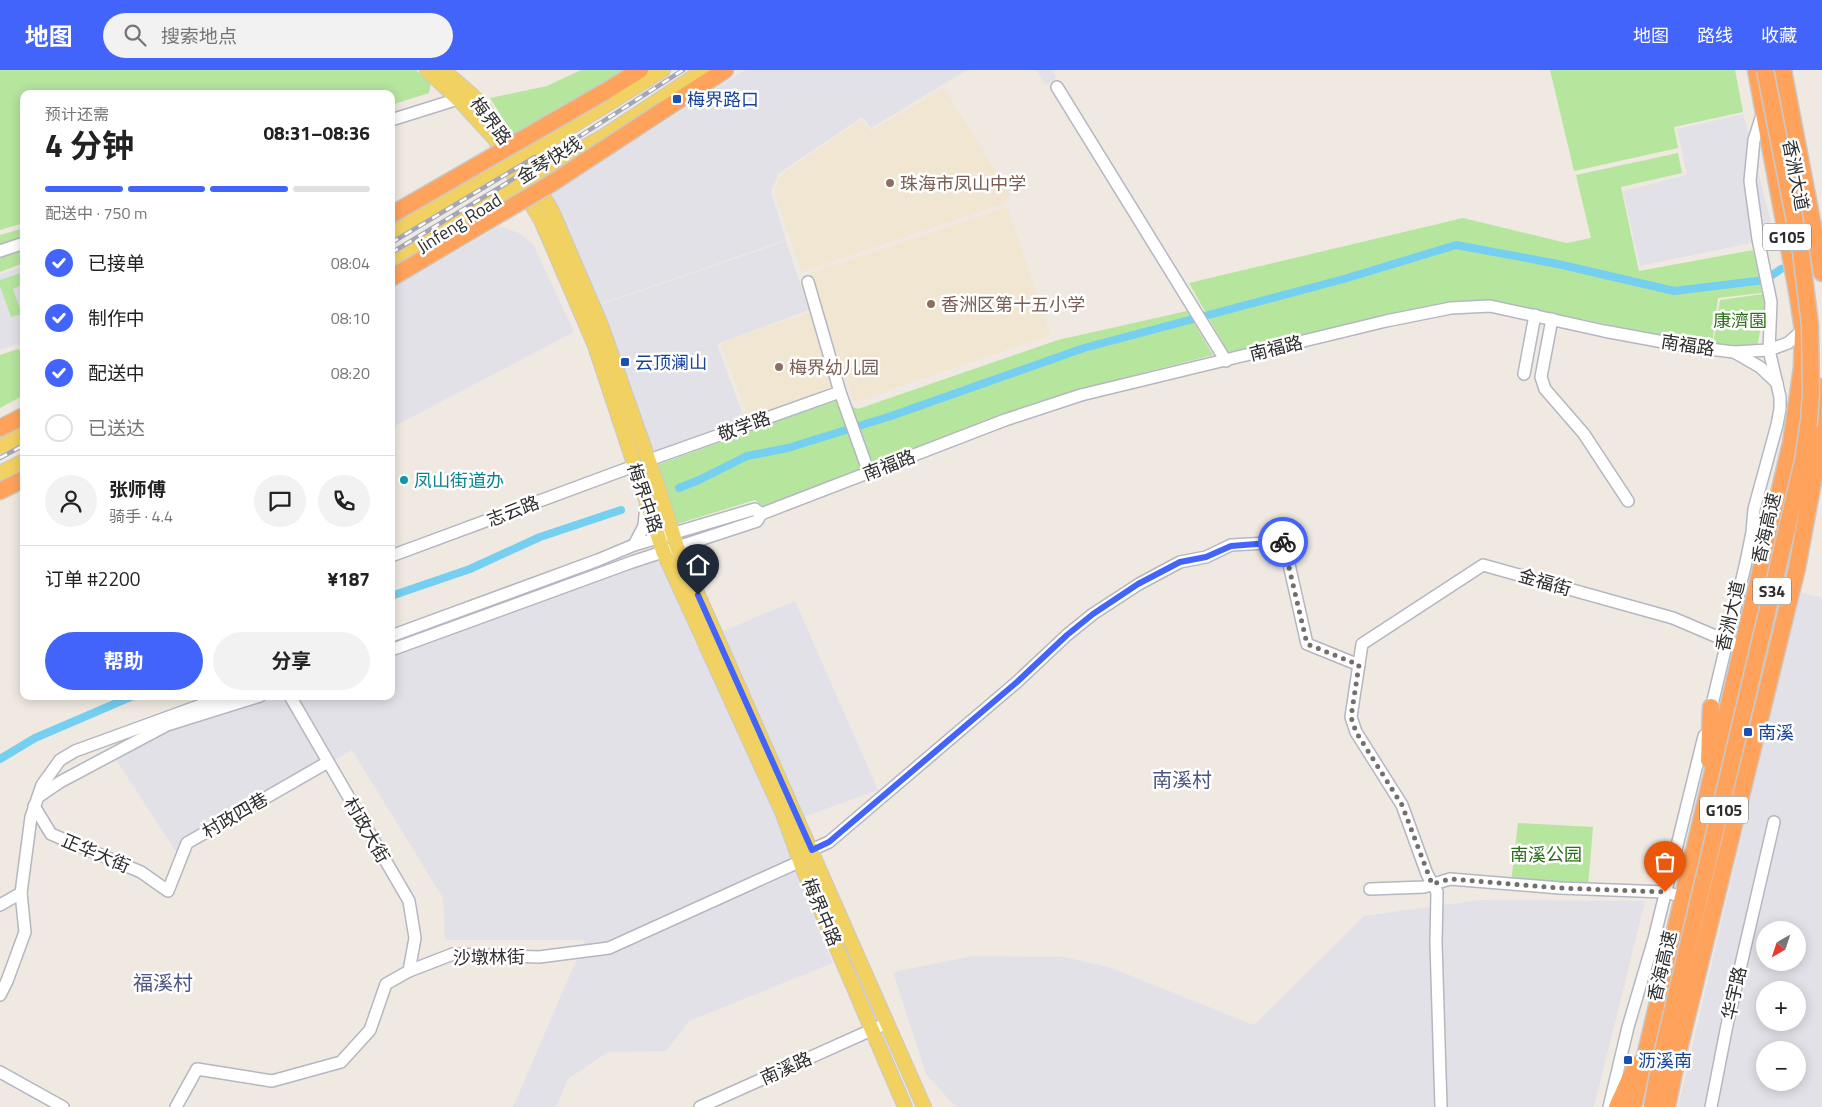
<!DOCTYPE html>
<html lang="zh">
<meta charset="utf-8">
<style>
:root{--surface:#fff;--page:#f2f2f2;--text:#222;--muted:#767676;--line:#e0e0e0;--accent:#4264fb}
body{margin:0;font-family:"Titillium Web","Noto Sans SC",sans-serif;background:var(--page);color:var(--text);height:100vh;display:flex;flex-direction:column;font-size:19px;white-space:nowrap}
*{box-sizing:border-box;margin:0}
p{font-size:16px;color:var(--muted)}
.icon{flex:none;width:28px;height:28px;fill:none;stroke:currentColor;stroke-width:2;stroke-linecap:round;stroke-linejoin:round}
.map{position:relative;flex:1;overflow:hidden}
.drawer{position:absolute;left:20px;top:20px;width:375px;height:610px;display:flex;flex-direction:column;background:var(--surface);border-radius:10px;box-shadow:0 2px 12px #0003}
.drawer>*{flex:none}
.needle{width:32px;rotate:219deg}
.buttons{position:absolute;left:1756px;top:851px;display:grid;gap:10px}
.buttons a{display:grid;place-items:center;width:50px;height:50px;border-radius:50%;background:var(--surface);box-shadow:0 2px 12px #0003;font-size:25px}
.pin{position:absolute;display:grid;place-items:center;width:42px;height:42px;color:#fff;margin:-51px -21px;border-radius:50% 50% 50% 0;rotate:-45deg;box-shadow:0 0 5px #0007}
.pin .icon{rotate:45deg}
.courier{position:absolute;display:grid;place-items:center;width:50px;height:50px;margin:-25px;border:4px solid #4264fb;border-radius:50%;background:#fff;color:#222;box-shadow:0 1px 6px #0007}
.head em{font-style:normal;font-weight:700}
.head div{display:flex;flex-direction:column-reverse}
.head{display:flex;align-items:center;justify-content:space-between;height:85px;padding:0 25px}
h1{font-size:32px;font-weight:700;line-height:38px}
.bar{display:grid;grid-template-columns:repeat(4,1fr);gap:8px 5px;align-content:center;height:60px;padding:0 25px}
.bar i{height:6px;border-radius:4px;background:var(--line)}
.bar .on{background:var(--accent)}
.bar p{grid-column:span 4}
.line{display:flex;align-items:center;gap:12px;padding:0 25px;border-top:1px solid var(--line)}
.line div{flex:1}
.round{display:grid;place-items:center;flex:none;width:52px;height:52px;border-radius:26px;background:var(--page)}
ol{padding:0 25px;list-style:none}
li{display:flex;align-items:center;gap:15px;height:55px}
li p{margin-inline-start:auto}
li .icon{padding:5px;border-radius:50%;background:var(--accent);color:#fff;stroke-width:4}
li:last-child{color:var(--muted)}
li i{width:28px;height:28px;border:2px solid var(--line);border-radius:50%}
.button{display:flex;gap:10px;margin-top:auto;padding:10px 25px}
.button a{flex:1;height:58px;border-radius:30px;background:var(--accent);color:#fff;font-size:20px;font-weight:700;line-height:58px;text-align:center}
.button a+a{background:var(--page);color:var(--text)}
header{display:flex;align-items:center;gap:30px;box-sizing:border-box;height:70px;padding:0 25px;background:var(--accent);color:#fff}
header strong{font-size:24px}
nav{display:flex;gap:28px;margin-inline-start:auto;font-size:18px}
.search{width:350px;height:45px;background:var(--page);display:flex;align-items:center;gap:12px;box-sizing:border-box;padding:0 18px;border-radius:28px;color:var(--muted);font-size:19px}
.map>svg:first-child{display:block}
.industrial{fill:#e3e1e8;fill-rule:evenodd}
.education{fill:#f0e6d1}
.green{fill:#b6e59e}
.lines{fill:none;stroke-linecap:round;stroke-linejoin:round}
.canal{stroke:#75cff0;stroke-width:8}
.minor-casing{stroke:#b4b7c1;stroke-width:14}
.major-casing{stroke:#c9c9c9;stroke-width:16}
.highway-casing{stroke:#c9c9c9;stroke-width:19}
.minor{stroke:#fff;stroke-width:11}
.major{stroke:#f2d163;stroke-width:14}
.highway{stroke:#ffa35c;stroke-width:16}
.rail-casing{stroke:#a3a6b8;stroke-width:4.5}
.rail{stroke:#fff;stroke-width:2.5;stroke-dasharray:8;stroke-linecap:butt}
.highway-bridge-casing{stroke:#c9c9c9;stroke-width:19;stroke-linecap:butt}
.highway-bridge{stroke:#ffa35c;stroke-width:16}
.done{stroke:#726f6d;stroke-width:5;stroke-dasharray:0 9}
.route{stroke:#4264fb;stroke-width:6}
.transit-dot{fill:#1a4fb4;stroke:#fff;stroke-width:2}
.education-dot{fill:#8d6e63;stroke:#fff;stroke-width:2}
.culture-dot{fill:#0f9aa8;stroke:#fff;stroke-width:2}
.labels{text-anchor:middle;dominant-baseline:central;stroke-width:5;stroke-linejoin:round;paint-order:stroke}
.shield{fill:#fff;stroke:#6d6d6d;stroke-width:1}
.shield-label{font-size:16px;font-weight:bold;fill:#2e2e2e}
.transit-label{font-size:18px;fill:#164399;stroke:#fff;text-anchor:start}
.street-label{font-size:18px;fill:#2e2e2e;stroke:#fff}
.education-label{font-size:18px;fill:#785e54;stroke:#fff;text-anchor:start}
.park-label{font-size:18px;fill:#2c6e1b;stroke:#fff}
.culture-label{font-size:18px;fill:#0d838f;stroke:#fff;text-anchor:start}
.quarter-label{font-size:20px;fill:#4d5680;stroke:#fff}
</style>
<header>
<strong>地图</strong>
<div class="search"><svg class="icon" aria-label="search" viewBox="0 0 24 24"><circle cx="10" cy="10" r="6"/><path d="M15 15l6 6"/></svg>搜索地点</div>
<nav><a>地图</a><a>路线</a><a>收藏</a></nav>
</header>
<div class="map">
<svg width="1822" height="1037" viewBox="0 0 1822 1037">
<rect width="100%" height="100%" fill="#efe9e1"/>
<g class="industrial">
<polygon points="745,0 967,0 871,58 862,47 779,103 771,122 786,170 600,234 551,124"/>
<polygon points="1036,0 1052,0 1057,8 1046,15"/>
<polygon points="1743,44 1775,168 1640,196 1623,121 1687,105 1677,59"/>
<polygon points="500,156 519,163 533,174 574,262 391,358 391,219"/>
<polygon points="786,171 809,240 717,274 745,351 653,384 600,235"/>
<polygon points="24,196 24,280 18,274 0,280 0,204"/>
<polygon points="649,479 666,499 695,573 795,531 878,720 790,752 808,826 818,859 833,893 689,951 666,981 608,982 568,1009 556,1037 513,1037 585,870 445,870 443,828 352,680 177,783 109,679 251,626 391,626 391,574"/>
<path d="M1799 522 1822 528V1037H1678ZM1765 860H1798V892H1765ZM1765 920H1798V952H1765ZM1765 980H1798V1012H1765Z"/>
<polygon points="1480,830 1645,831 1594,1037 956,1037 926,1004 893,902 973,886 1064,887 1109,897 1254,955 1364,846"/>
</g>
<g class="education">
<polygon points="944,18 1010,125 1006,133 802,202 774,121 781,105 861,50 871,61"/>
<polygon points="1007,137 1051,265 854,332 810,203"/>
<polygon points="809,243 837,320 749,350 721,273"/>
</g>
<g class="green">
<polygon points="0,0 416,0 431,13 429,23 391,35 391,24 24,24 24,153 0,160"/>
<polygon points="581,0 627,0 517,70 490,28 547,16"/>
<polygon points="1550,0 1735,0 1743,42 1674,57 1678,78 1574,101"/>
<polygon points="1678,83 1682,103 1621,117 1639,201 1753,180 1762,223 1718,228 1712,274 1690,271 1492,231 1452,232 1229,284 1189,213 1463,148 1567,173 1591,168 1576,105"/>
<polygon points="24,158 24,193 0,202 0,165"/>
<polygon points="24,202 24,214 13,219 22,244 11,247 0,216 0,210"/>
<polygon points="1763,224 1765,236 1757,277 1734,278 1713,275 1720,230"/>
<polygon points="1187,241 1213,285 1088,317 763,436 755,430 677,454 657,395 837,330 858,339 1058,270"/>
<polygon points="18,279 24,286 24,325 0,338 0,285"/>
<polygon points="1518,753 1593,757 1588,817 1511,812"/>
</g>
<g class="lines">
<g class="canal">
<polyline points="679,418 699,410 747,386 788,378 891,346 1084,278 1344,209 1456,175 1558,194 1674,221 1765,210 1781,199"/>
<polyline points="391,526 470,499 540,467 621,440"/>
<polyline points="0,689 35,668 133,626"/>
</g>
<g class="minor-casing">
<g id="minor">
<polyline points="1057,17 1226,291"/>
<polyline points="391,50 458,29"/>
<polyline points="0,181 24,173"/>
<polyline points="808,212 840,322 869,403"/>
<polyline points="1552,249 1541,307 1545,319 1584,364 1628,431"/>
<polyline points="1734,282 1760,297 1777,313"/>
<polyline points="1524,304 1535,245"/>
<polyline points="649,390 840,322"/>
<polyline points="761,444 1005,350 1081,325 1386,251 1451,238 1490,236 1604,261 1685,276 1734,282 1769,280 1788,273 1803,260"/>
<polyline points="391,486 634,396"/>
<polyline points="391,566 598,490 634,475 644,456 646,435"/>
<polyline points="391,580 632,492 757,451 761,444 755,439 634,475"/>
<polyline points="290,626 409,831 415,868 409,901"/>
<polyline points="1710,643 1746,492 1752,462 1754,439 1777,355 1780,339 1780,327 1769,280 1771,232 1758,169 1750,111 1754,70 1763,42"/>
<polyline points="38,727 60,712 167,655 260,626"/>
<polyline points="34,736 51,764 141,802 168,821 187,773 328,692"/>
<polyline points="811,780 829,772 1017,612 1067,565 1093,544 1139,514 1180,492 1206,487 1231,475 1284,472 1307,574 1359,595"/>
<polyline points="1370,819 1424,817 1450,809 1560,818 1665,822 1684,827"/>
<polyline points="0,835 21,823"/>
<polyline points="0,925 7,911 25,862 21,823 31,747 42,715 60,690 75,681 226,626"/>
<polyline points="0,1002 63,1037"/>
<polyline points="176,1037 197,999 272,1011 341,992 370,960 386,914 409,901 453,884 539,887 609,878 801,791"/>
<polyline points="700,1037 887,953"/>
<polyline points="1441,1037 1436,873 1437,822 1427,804 1402,735 1356,662 1351,647 1362,574 1483,495 1673,548 1734,574"/>
<polyline points="1609,1037 1628,957 1654,869 1704,666"/>
<polyline points="1711,1037 1727,955 1774,752"/>
</g>
</g>
<g class="major-casing">
<g id="major">
<polyline points="427,0 463,34 495,69 507,94 541,150 594,273 663,481 783,744 803,799 905,1037"/>
<polyline points="443,0 471,24 483,37 532,107 552,141 601,255 658,417 677,477 924,1037"/>
<polyline points="391,165 486,105 519,89 663,0"/>
<polyline points="391,195 532,107 604,66 704,0"/>
<polyline points="0,377 24,364"/>
<polyline points="0,403 24,391"/>
</g>
</g>
<g class="highway-casing">
<g id="highway">
<polyline points="1783,0 1822,203"/>
<polyline points="606,21 640,0"/>
<polyline points="665,39 725,0"/>
<polyline points="0,358 24,346"/>
<polyline points="1814,362 1822,317"/>
<polyline points="0,421 24,409"/>
<polyline points="1709,690 1711,637"/>
<polyline points="1617,1037 1636,995"/>
<polyline points="1633,1037 1791,373 1802,297 1803,260 1797,221 1756,0"/>
</g>
</g>
<use href="#minor" class="minor"/>
<use href="#major" class="major"/>
<use href="#highway" class="highway"/>
<g class="rail-casing">
<g id="rail">
<polyline points="391,173 535,87"/>
<polyline points="391,183 502,116 683,0"/>
<polyline points="0,388 24,375"/>
</g>
</g>
<use href="#rail" class="rail"/>
<g class="highway-bridge-casing">
<g id="highway-bridge">
<polyline points="391,145 606,21"/>
<polyline points="391,208 552,113 665,39"/>
<polyline points="1652,1037 1660,993 1803,391 1809,351 1811,323 1810,255 1801,182 1765,0"/>
<polyline points="1667,1037 1678,983 1797,498 1822,363"/>
</g>
</g>
<use href="#highway-bridge" class="highway-bridge"/>
</g>
<g class="lines">
<polyline class="done" points="1283,472 1307,574 1359,595 1351,647 1356,662 1402,735 1432,814 1450,809 1560,818 1665,822"/>
<polyline class="route" points="698,525 812,780 829,772 1017,612 1067,565 1093,544 1138,514 1180,492 1206,487 1231,476 1283,472"/>
</g>
<g class="transit-dot">
<rect x="672" y="24" width="10" height="10" rx="2.5"/>
<rect x="620" y="287" width="10" height="10" rx="2.5"/>
<rect x="1743" y="657" width="10" height="10" rx="2.5"/>
<rect x="1623" y="985" width="10" height="10" rx="2.5"/>
</g>
<g class="education-dot">
<circle cx="890" cy="113" r="5"/>
<circle cx="931" cy="234" r="5"/>
<circle cx="779" cy="297" r="5"/>
</g>
<circle class="culture-dot" cx="404" cy="410" r="5"/>
<g class="labels">
<g class="shield">
<rect x="1763" y="153.5" width="48" height="27" rx="4"/>
<rect x="1753" y="507.5" width="38" height="27" rx="4"/>
<rect x="1700" y="726.5" width="48" height="27" rx="4"/>
</g>
<g class="shield-label">
<text x="1787" y="167">G105</text>
<text x="1772" y="521">S34</text>
<text x="1724" y="740">G105</text>
</g>
<g class="transit-label">
<text x="687" y="29">梅界路口</text>
<text x="635" y="292">云顶澜山</text>
<text x="1758" y="662">南溪</text>
<text x="1638" y="990">沥溪南</text>
</g>
<g class="street-label">
<text transform="translate(491 51) rotate(53)">梅界路</text>
<text transform="translate(549 90) rotate(-32)">金琴快线</text>
<text transform="translate(1796 105) rotate(79)">香洲大道</text>
<text transform="translate(459 153) rotate(-32)">Jinfeng Road</text>
<text transform="translate(1688 275) rotate(9)">南福路</text>
<text transform="translate(1276 278) rotate(-14)">南福路</text>
<text transform="translate(744 356) rotate(-20)">敬学路</text>
<text transform="translate(889 395) rotate(-21)">南福路</text>
<text transform="translate(645 428) rotate(71)">梅界中路</text>
<text transform="translate(513 441) rotate(-21)">志云路</text>
<text transform="translate(1766 458) rotate(-77)">香海高速</text>
<text transform="translate(1545 512) rotate(16)">金福街</text>
<text transform="translate(1730 546) rotate(-77)">香洲大道</text>
<text transform="translate(235 745) rotate(-30)">村政四巷</text>
<text transform="translate(367 760) rotate(60)">村政大街</text>
<text transform="translate(96 783) rotate(23)">正华大街</text>
<text transform="translate(822 842) rotate(67)">梅界中路</text>
<text transform="translate(489 887) rotate(-1)">沙墩林街</text>
<text transform="translate(1662 896) rotate(-77)">香海高速</text>
<text transform="translate(1734 923) rotate(-77)">华宇路</text>
<text transform="translate(786 998) rotate(-24)">南溪路</text>
</g>
<g class="education-label">
<text x="900" y="113">珠海市凤山中学</text>
<text x="941" y="234">香洲区第十五小学</text>
<text x="789" y="297">梅界幼儿园</text>
</g>
<g class="park-label">
<text x="1740" y="250">康濟園</text>
<text x="1546" y="784">南溪公园</text>
</g>
<g class="culture-label">
<text x="414" y="410">凤山街道办</text>
</g>
<g class="quarter-label">
<text x="1182" y="709">南溪村</text>
<text x="163" y="912">福溪村</text>
</g>
</g>
</svg>
<div class="buttons">
<a><svg class="needle" viewBox="-14 -14 28 28"><path d="M0-13l5 13h-10z" fill="#e53935"/><path d="M0 13l5-13h-10z" fill="#767676"/></svg></a>
<a>+</a>
<a>−</a>
</div>
<div class="pin" style="left:1665px;top:822px;background:#ea580c"><svg class="icon" aria-label="bag" viewBox="0 0 24 24"><path d="M5 8h14l-1 12H6zM9 8a3 3 0 0 1 6 0"/></svg></div>
<div class="pin" style="left:698px;top:525px;background:#1f2937"><svg class="icon" aria-label="home" viewBox="0 0 24 24"><path d="M3 11l9-7 9 7M6 9v11h12V9"/></svg></div>
<div class="courier" style="left:1283px;top:472px"><svg class="icon" aria-label="bike" viewBox="0 0 24 24"><circle cx="6" cy="16" r="4"/><circle cx="18" cy="16" r="4"/><path d="M6 16l4-8h5l3 8M10 8l3 8H6M13 5h3"/></svg></div>
<section class="drawer">
<div class="head"><div><h1>4 分钟</h1><p>预计还需</p></div><em>08:31–08:36</em></div>
<div class="bar"><i class="on"></i><i class="on"></i><i class="on"></i><i></i><p>配送中 · 750 m</p></div>
<ol>
<li><svg class="icon" aria-label="check" viewBox="0 0 24 24"><path d="M5 12l5 5 9-10"/></svg>已接单<p>08:04</p></li>
<li><svg class="icon" aria-label="check" viewBox="0 0 24 24"><path d="M5 12l5 5 9-10"/></svg>制作中<p>08:10</p></li>
<li><svg class="icon" aria-label="check" viewBox="0 0 24 24"><path d="M5 12l5 5 9-10"/></svg>配送中<p>08:20</p></li>
<li><i></i>已送达</li>
</ol>
<div class="line" style="height:90px"><a class="round"><svg class="icon" aria-label="person" viewBox="0 0 24 24"><circle cx="12" cy="8" r="4"/><path d="M4 21q1-7 8-7t8 7"/></svg></a><div><b>张师傅</b><p>骑手 · 4.4</p></div><a class="round"><svg class="icon" aria-label="chat" viewBox="0 0 24 24"><path d="M4 5h16v11H9l-5 4z"/></svg></a><a class="round"><svg class="icon" aria-label="phone" viewBox="0 0 24 24"><path d="M5 4h4l2 5-3 2q2 4 5 5l2-3 5 2v4C11 20 4 13 5 4z"/></svg></a></div>
<div class="line" style="height:65px"><div>订单 #2200</div><b>¥187</b></div>
<div class="button"><a>帮助</a><a>分享</a></div>
</section>
</div>
